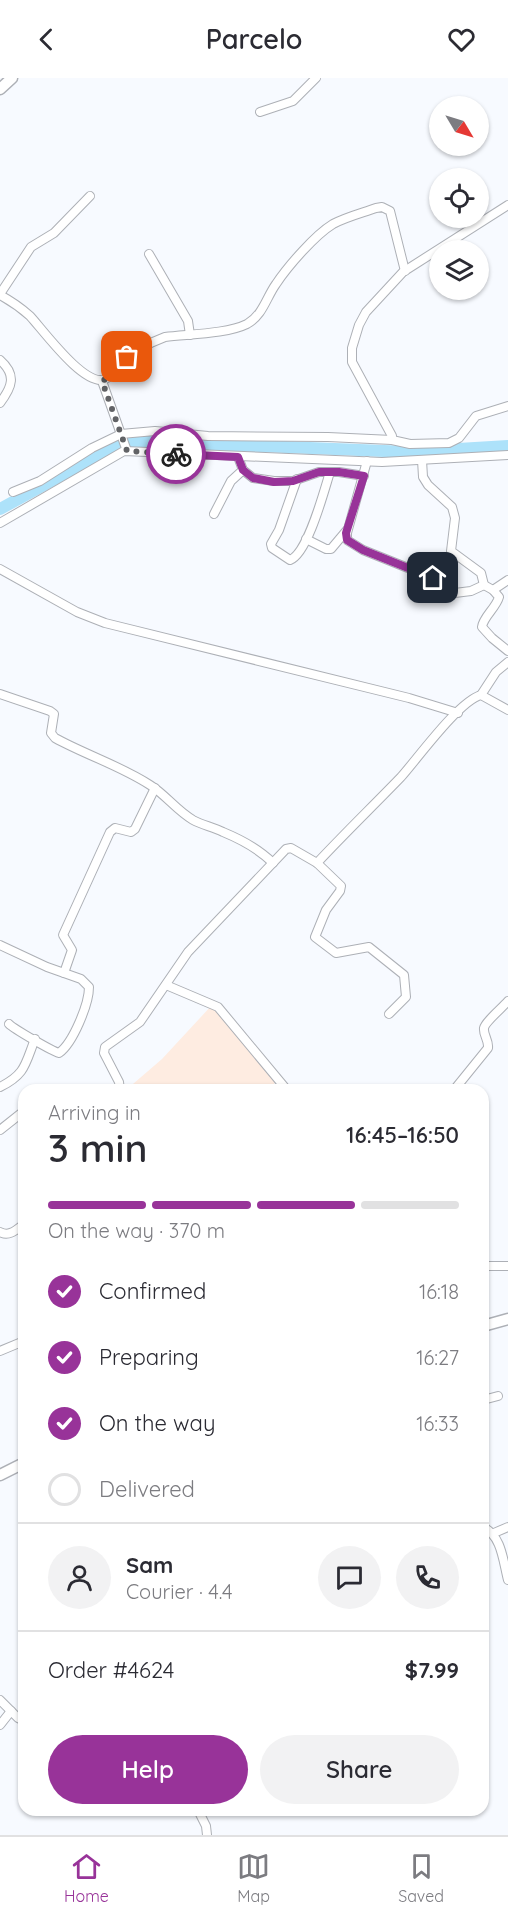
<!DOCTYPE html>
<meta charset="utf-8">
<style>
:root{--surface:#fff;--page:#f2f2f3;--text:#2b2b33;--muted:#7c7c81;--line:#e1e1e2;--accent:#983399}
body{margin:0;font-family:Quicksand,sans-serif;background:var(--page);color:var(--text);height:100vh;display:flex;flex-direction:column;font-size:22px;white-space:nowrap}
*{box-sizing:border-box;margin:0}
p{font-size:20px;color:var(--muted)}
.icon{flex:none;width:33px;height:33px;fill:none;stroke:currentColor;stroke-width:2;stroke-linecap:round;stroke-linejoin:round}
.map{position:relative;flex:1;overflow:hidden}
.details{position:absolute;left:18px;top:1006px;width:471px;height:732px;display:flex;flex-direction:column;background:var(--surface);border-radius:18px;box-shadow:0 2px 4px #0004}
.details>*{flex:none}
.needle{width:39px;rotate:128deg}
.buttons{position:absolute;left:429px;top:18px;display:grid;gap:12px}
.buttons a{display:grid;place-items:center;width:60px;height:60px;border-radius:50%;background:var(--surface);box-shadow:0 2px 4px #0004;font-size:30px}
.pin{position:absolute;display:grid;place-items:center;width:51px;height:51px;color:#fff;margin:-26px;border-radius:12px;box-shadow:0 3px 9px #0006}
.courier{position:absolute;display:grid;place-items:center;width:60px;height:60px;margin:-30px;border:4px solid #983399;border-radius:50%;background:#fff;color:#222;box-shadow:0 2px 8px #0007}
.overview em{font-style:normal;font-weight:600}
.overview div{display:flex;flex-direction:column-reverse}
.overview{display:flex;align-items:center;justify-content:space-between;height:102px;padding:0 30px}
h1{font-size:39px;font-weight:600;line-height:45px}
.bar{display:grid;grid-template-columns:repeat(4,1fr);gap:9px 6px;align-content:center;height:72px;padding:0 30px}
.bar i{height:8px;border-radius:4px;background:var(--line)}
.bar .on{background:var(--accent)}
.bar p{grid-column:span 4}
.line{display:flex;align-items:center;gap:15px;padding:0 30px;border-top:2px solid var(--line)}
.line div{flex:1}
.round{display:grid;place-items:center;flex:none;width:63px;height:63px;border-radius:32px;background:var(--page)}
ol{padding:0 30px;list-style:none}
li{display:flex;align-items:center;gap:18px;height:66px}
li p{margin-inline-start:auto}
li .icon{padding:6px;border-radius:50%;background:var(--accent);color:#fff;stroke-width:4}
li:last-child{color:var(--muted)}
li i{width:33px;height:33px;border:3px solid var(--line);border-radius:50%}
.primary-button{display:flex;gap:12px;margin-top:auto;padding:12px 30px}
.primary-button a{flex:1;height:69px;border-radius:36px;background:var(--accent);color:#fff;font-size:24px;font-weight:600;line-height:69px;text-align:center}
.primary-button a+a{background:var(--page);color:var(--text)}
header{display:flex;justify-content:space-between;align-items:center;height:78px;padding:0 30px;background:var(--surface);font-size:27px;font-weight:600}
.dock{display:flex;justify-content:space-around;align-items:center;height:84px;border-top:2px solid var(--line);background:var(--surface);font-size:16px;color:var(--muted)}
.dock a{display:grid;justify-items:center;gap:3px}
.dock .on{color:var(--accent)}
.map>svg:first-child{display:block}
.education{fill:#feece1}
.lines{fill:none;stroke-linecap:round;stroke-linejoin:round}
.river{stroke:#ade2fa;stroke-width:12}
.street-casing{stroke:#adb0b6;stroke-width:10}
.secondary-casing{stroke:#adb0b6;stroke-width:13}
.street{stroke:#fff;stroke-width:8}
.secondary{stroke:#fff;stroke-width:10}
.done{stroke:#626366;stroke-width:6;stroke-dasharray:0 10.8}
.route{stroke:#983399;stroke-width:8}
</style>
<header><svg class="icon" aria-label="back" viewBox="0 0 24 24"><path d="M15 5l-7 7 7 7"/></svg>Parcelo<svg class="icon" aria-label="heart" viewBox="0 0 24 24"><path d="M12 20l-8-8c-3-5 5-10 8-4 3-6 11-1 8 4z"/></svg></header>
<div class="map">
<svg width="508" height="1757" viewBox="0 0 508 1757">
<rect width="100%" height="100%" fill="#f7faff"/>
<polygon class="education" points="212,927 276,1004 267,1012 126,1012 162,981"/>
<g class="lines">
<g class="river">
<polyline points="131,363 409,374 508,368"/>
<polyline points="0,431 117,367"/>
</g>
<g class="street-casing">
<g id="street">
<polyline points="260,34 293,23 316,0"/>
<polyline points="149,176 188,243 190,257"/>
<polyline points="0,216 31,169 54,155 90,118"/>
<path d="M0 217C11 223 21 230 30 238 43 252 85 310 105 301 114 298 118 288 125 281 135 272 152 264 165 259 188 256 227 256 247 246 263 237 266 220 276 206 288 188 315 157 333 146 346 139 362 135 376 130L382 129 390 133 405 193"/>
<path d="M0 282C17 297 12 309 0 325"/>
<polyline points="102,303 127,373"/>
<polyline points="392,362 392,358 352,284 352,270 359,247 366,234 403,194 508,127"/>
<polyline points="238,379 243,392 253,400 274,403 293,403 319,394 339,394 364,398"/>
<polyline points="422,382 423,399 428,407 452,429 455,440 451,473 481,495 484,507"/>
<path d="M367 383 347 455V462L363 472 433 500 455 515 471 513 484 507 493 512 499 519C496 530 483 539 482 549L492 560 508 573"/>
<path d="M297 401 279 452 271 466 272 470 290 482C308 475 324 413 330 394"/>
<polyline points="13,414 40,403 92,370 121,356 155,353 208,358 328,359 392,362 410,366 449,365 459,360 476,338 508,328"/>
<polyline points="214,436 231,403 243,392"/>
<polyline points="0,445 124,373 382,384 508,377"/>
<polyline points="306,461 326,471 331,471 347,452"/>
<polyline points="0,491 77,534 105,545 409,620 458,635"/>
<polyline points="493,512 508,502"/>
<path d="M0 616 50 633 54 636 51 655 55 660C86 677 121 688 150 707 166 717 176 732 193 742 202 747 213 749 223 754 240 761 260 772 273 785"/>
<polyline points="481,617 496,594 508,584"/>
<path d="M317 785C344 756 373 728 401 699 418 680 459 623 481 617L508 632"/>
<path d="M0 867 47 889 81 901 89 909C89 926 73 965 59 975 52 973 14 951 9 946"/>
<polyline points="64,895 72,872 63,857 110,754 115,750 131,754 135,751 155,710"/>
<polyline points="166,907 218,929 287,1012"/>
<path d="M0 1009C26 996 25 986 35 961"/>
<polyline points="120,1012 119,1004 104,975 105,969 140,944 188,874 286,771 291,770 317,785 341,808 340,813 326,832 315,859 336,875 369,869 404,897 406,919 389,936"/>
<path d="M454 1012 488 970C489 962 483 957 484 950 485 944 503 929 508 923"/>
<polyline points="0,1052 24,1033"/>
<path d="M0 1154C9 1159 16 1152 24 1146"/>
<polyline points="483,1188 508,1188"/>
<polyline points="0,1273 24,1263"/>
<polyline points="483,1322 498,1318"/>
<path d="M483 1449C502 1458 503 1483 508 1502"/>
<polyline points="494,1455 508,1449"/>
<polyline points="0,1622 18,1640 24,1643"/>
<polyline points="0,1647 11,1633"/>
<polyline points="198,1732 206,1748 207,1757"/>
</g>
</g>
<g class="secondary-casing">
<g id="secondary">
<polyline points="0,11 12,0"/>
<polyline points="483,1248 508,1241"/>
<polyline points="0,1397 24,1385"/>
</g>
</g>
<use href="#street" class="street"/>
<use href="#secondary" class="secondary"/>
</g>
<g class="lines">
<polyline class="done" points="127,279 108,300 102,303 127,373 176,376"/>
<polyline class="route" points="176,376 238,379 243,392 253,400 274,404 293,403 319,394 339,394 364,398 346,455 347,462 363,472 433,500"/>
</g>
</svg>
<div class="buttons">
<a><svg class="needle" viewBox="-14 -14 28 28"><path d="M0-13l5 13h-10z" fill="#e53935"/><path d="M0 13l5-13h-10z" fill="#7c7c81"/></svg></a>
<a><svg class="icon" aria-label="locate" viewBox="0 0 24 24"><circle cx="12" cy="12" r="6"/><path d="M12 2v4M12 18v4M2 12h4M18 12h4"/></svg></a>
<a><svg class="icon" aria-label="layers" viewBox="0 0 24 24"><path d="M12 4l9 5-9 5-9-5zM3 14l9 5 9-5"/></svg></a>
</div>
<div class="pin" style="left:127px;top:279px;background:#ea580c"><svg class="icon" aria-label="bag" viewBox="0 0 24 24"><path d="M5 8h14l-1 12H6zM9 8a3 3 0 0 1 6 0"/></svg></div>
<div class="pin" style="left:433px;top:500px;background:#1f2937"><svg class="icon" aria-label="home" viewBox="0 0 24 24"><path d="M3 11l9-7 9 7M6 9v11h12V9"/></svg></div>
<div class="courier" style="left:176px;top:376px"><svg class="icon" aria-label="bike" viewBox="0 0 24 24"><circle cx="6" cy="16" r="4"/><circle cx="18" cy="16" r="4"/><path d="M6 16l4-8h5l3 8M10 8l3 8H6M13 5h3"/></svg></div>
<section class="details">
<div class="overview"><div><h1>3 min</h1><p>Arriving in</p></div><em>16:45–16:50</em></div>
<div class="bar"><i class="on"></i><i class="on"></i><i class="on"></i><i></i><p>On the way · 370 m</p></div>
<ol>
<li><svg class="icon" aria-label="check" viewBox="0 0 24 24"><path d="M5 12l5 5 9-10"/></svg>Confirmed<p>16:18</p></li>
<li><svg class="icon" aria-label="check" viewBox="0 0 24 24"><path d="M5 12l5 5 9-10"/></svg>Preparing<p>16:27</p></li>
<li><svg class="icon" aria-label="check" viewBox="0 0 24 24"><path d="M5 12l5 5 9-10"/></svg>On the way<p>16:33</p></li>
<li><i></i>Delivered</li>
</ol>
<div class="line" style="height:108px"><a class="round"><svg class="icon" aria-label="person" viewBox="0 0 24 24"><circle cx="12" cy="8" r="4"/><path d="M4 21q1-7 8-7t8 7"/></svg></a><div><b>Sam</b><p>Courier · 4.4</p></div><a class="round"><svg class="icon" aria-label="chat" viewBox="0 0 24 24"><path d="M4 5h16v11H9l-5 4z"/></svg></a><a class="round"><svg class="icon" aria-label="phone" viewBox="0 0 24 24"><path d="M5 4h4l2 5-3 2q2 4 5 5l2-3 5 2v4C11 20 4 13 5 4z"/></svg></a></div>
<div class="line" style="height:78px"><div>Order #4624</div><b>$7.99</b></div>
<div class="primary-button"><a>Help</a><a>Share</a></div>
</section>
</div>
<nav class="dock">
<a class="on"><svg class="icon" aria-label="home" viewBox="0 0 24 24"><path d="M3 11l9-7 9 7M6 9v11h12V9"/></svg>Home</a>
<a><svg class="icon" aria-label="map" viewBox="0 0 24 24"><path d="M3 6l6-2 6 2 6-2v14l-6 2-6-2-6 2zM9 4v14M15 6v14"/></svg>Map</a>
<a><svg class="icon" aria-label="saved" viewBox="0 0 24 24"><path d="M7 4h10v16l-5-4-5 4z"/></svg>Saved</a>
</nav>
